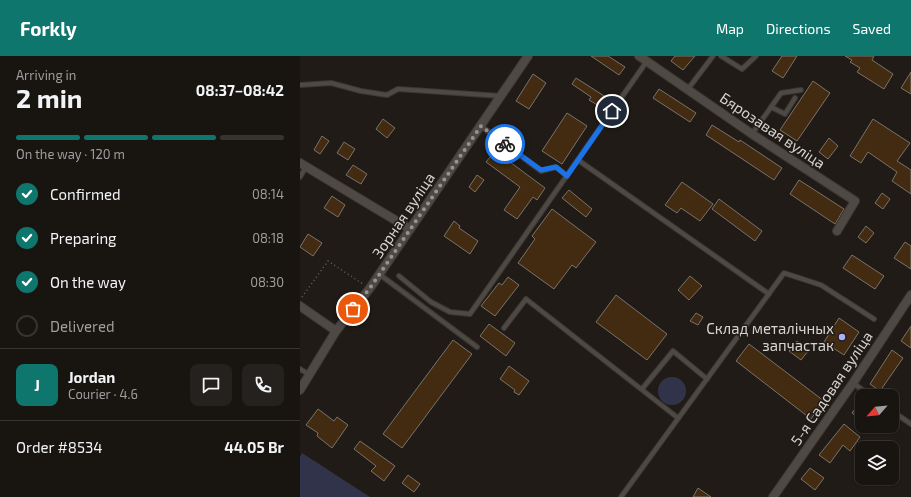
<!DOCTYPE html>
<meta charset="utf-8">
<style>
:root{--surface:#181410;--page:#25211e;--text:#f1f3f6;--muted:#9f9e9f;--line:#363330;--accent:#0f766e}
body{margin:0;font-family:"Exo 2",sans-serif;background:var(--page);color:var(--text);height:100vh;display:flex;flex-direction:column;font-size:15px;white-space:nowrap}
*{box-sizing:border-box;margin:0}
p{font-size:13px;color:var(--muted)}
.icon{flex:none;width:22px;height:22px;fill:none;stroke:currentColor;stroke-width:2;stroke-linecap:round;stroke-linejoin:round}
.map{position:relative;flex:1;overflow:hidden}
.sheet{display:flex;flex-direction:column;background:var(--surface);width:300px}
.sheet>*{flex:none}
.needle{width:26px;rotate:243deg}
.buttons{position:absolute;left:555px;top:333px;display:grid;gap:8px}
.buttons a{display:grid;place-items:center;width:44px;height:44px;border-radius:8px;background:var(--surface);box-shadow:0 1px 3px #0004,0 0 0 1px var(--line);font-size:20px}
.pin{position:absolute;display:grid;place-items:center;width:34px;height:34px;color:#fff;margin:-17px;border:2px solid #fff;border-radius:50%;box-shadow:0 1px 4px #0007}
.courier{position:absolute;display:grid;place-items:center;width:40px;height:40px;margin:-20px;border:3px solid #1a73e8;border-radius:50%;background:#fff;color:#222;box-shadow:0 1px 5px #0007}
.overview em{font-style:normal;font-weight:700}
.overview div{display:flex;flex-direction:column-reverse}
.overview{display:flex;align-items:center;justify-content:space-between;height:68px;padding:0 16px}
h1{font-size:26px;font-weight:700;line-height:30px}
.bar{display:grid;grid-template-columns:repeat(4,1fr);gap:6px 4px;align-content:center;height:48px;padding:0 16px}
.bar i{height:5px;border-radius:3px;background:var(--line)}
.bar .current{background:var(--accent)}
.bar p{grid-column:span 4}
.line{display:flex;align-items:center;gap:10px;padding:0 16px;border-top:1px solid var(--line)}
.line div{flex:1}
.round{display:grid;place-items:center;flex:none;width:42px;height:42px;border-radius:8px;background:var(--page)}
ol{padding:0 16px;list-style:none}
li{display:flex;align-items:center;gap:12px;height:44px}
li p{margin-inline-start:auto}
li .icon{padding:4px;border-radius:50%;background:var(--accent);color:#fff;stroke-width:4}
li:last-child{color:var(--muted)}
li i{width:22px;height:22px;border:2px solid var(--line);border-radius:50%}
header{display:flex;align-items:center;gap:24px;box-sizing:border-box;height:56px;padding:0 20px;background:var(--accent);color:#fff}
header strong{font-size:19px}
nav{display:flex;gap:22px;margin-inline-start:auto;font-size:14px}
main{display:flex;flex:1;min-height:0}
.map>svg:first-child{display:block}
.green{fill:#31334a}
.building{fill:#422b10;stroke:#79736c}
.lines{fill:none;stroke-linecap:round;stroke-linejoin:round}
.service-casing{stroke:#3b3734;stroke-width:6}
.minor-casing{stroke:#3b3734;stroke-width:10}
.path{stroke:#66615d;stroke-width:1.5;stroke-dasharray:1 3;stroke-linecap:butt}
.service{stroke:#4f4943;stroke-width:4}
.minor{stroke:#4f4943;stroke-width:8}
.done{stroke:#97938f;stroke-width:4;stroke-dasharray:0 7.2}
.route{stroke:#1a73e8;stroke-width:5}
.poi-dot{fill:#aab0fb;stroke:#201b16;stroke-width:1.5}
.labels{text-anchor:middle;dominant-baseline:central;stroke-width:3;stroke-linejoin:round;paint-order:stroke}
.street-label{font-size:15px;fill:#d7d3d0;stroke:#201b16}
.poi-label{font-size:15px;fill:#d7d3d0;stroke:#201b16;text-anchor:end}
</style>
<header>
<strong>Forkly</strong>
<nav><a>Map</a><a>Directions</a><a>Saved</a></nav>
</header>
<main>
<section class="sheet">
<div class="overview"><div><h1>2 min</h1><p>Arriving in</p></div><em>08:37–08:42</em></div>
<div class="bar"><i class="current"></i><i class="current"></i><i class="current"></i><i></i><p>On the way · 120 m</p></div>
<ol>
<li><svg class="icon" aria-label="check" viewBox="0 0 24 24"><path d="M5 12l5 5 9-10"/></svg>Confirmed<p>08:14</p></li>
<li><svg class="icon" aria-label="check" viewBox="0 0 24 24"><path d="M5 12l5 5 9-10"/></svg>Preparing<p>08:18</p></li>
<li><svg class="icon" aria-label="check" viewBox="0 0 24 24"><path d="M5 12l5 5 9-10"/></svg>On the way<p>08:30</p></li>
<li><i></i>Delivered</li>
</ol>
<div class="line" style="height:72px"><b class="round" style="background:var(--accent);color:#fff">J</b><div><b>Jordan</b><p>Courier · 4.6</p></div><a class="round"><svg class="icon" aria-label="chat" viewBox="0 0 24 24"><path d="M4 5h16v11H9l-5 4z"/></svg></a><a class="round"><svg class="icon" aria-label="phone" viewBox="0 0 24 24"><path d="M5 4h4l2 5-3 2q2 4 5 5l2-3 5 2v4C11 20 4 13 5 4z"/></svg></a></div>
<div class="line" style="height:52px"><div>Order #8534</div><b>44.05 Br</b></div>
</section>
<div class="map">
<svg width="611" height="441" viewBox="0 0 611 441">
<rect width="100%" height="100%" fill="#201b16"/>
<g class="green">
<circle cx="372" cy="335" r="14"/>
<polygon points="2,397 70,441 0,441 0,401"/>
</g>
<g class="building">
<polygon points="291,0 308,0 325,11 319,19"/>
<polygon points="375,0 395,0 383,14 371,5"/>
<polygon points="482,0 497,0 483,22 472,15"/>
<polygon points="545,0 574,0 572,4 593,18 584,33 557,16 560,12 550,6 552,4"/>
<polygon points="611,16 611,38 601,32"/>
<polygon points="233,18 246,27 229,53 216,45"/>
<polygon points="276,22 312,45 306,54 289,44 291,41 272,28"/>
<polygon points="513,25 530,37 497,85 480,74"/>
<polygon points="359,33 396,57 390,66 353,42"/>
<polygon points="267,57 287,70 262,108 242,95"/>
<polygon points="83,63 95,72 87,82 76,73"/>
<polygon points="573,63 610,87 597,105 611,114 611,138 592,125 597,116 568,96 561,107 550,100"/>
<polygon points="412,69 439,86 440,84 482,112 474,124 406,79"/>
<polygon points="22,80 29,85 20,98 14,94"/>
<polygon points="529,82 538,90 528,103 519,96"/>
<polygon points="44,86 55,93 48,104 37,97"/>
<polygon points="195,95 245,132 237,144 233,141 217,163 204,154 220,131 186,106"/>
<polygon points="53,109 67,118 61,128 46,119"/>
<polygon points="177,119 184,124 175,136 169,131"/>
<polygon points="499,124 544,153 535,168 490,138"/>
<polygon points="382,126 413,148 400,165 381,152 377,157 365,149"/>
<polygon points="269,134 292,153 286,161 262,142"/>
<polygon points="582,137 590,143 583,153 575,147"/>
<polygon points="32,140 45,149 38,161 24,152"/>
<polygon points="419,143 462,175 455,185 412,153"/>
<polygon points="252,153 296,186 276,212 272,209 254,233 218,207 235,183 232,180"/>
<polygon points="154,165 160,170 159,172 178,185 170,198 144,180"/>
<polygon points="566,170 574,177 566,187 558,181"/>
<polygon points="8,178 22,187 13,200 0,191"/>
<polygon points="605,186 611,190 611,213 594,202"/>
<polygon points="552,199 584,220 575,233 543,212"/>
<polygon points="390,220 402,230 389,244 378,234"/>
<polygon points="208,221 219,229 195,260 181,250 199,227 202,229"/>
<polygon points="316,239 367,278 347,304 296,266"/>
<polygon points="396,257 403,261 398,269 390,265"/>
<polygon points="539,262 559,276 544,299 524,286"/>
<polygon points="189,268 215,287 206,300 180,280"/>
<polygon points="611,270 611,292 601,285"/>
<polygon points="153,284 172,298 102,392 83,378"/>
<polygon points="497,285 509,294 501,304 489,295"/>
<polygon points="449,288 524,345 511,363 436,305"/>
<polygon points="592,294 603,302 580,335 570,328"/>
<polygon points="209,310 229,325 219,339 214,336 215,334 200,323"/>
<polygon points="562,343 562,364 552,357"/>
<polygon points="18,353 34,365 37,361 48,369 32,392 17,380 18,377 6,369"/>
<polygon points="544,368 560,381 550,395 543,389 530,407 519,399"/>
<polygon points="60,385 95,410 84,425 71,415 76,410 54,393"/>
<polygon points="510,412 524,422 515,434 501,423"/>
<polygon points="108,419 120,428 114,436 102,427"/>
<polygon points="398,432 411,441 393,441"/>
</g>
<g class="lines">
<g class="service-casing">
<g id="service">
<polyline points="421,0 442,13 456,0"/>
<polyline points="0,29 31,27 61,35 87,39 98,33 201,40"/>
<polyline points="388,33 413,0"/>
<polyline points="471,51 485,58 495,42"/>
<polyline points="181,70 241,115 256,111 267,120"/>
<polyline points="452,78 481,37 501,34"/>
<polyline points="278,104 469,238"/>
<polyline points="0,121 6,111"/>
<polyline points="79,218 177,291"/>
<polyline points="99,220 131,246 150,256 170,258 347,5"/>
<polyline points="204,272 226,243 378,362"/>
<polyline points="0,313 10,319"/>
<polyline points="553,327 571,340"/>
<polyline points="342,333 373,295 407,323"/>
<polyline points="592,355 611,368"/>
<polyline points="321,441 484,217 521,229 574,263"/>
</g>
</g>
<g class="minor-casing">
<g id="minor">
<polyline points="339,0 452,78 555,145 537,175"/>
<polyline points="0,107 110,173"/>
<polyline points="0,250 36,275"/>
<polyline points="0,334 36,275 70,232 228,0"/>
<polyline points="473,441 553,327 611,239"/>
</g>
</g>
<polyline class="path" points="2,241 28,205 63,228"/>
<use href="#service" class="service"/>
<use href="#minor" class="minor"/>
</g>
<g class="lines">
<polyline class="done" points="53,253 70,232 181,70 205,88"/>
<polyline class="route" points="205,88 241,114 256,111 267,120 312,55"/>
</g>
<circle class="poi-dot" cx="542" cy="281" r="4"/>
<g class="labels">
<g class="street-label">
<text transform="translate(473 74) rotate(34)">Бярозавая вуліца</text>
<text transform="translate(103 159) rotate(-56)">Зорная вуліца</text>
<text transform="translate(531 332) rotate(-56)">5-я Садовая вуліца</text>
</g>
<g class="poi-label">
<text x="534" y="272">Склад металічных<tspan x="534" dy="17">запчастак</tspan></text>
</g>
</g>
</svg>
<div class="buttons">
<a><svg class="needle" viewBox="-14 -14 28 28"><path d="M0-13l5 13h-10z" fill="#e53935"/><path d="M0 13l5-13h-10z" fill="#9f9e9f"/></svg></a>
<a><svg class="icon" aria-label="layers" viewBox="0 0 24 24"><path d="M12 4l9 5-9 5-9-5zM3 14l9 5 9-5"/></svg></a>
</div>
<div class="pin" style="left:53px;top:253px;background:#ea580c"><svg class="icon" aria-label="bag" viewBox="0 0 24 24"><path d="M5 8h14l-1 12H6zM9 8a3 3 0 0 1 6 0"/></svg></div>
<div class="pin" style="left:312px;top:55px;background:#1f2937"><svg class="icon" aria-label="home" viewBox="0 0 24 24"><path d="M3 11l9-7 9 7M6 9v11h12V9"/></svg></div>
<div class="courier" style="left:205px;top:88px"><svg class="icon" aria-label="bike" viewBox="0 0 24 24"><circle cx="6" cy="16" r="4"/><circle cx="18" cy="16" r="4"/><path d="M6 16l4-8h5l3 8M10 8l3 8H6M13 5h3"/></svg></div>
</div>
</main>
